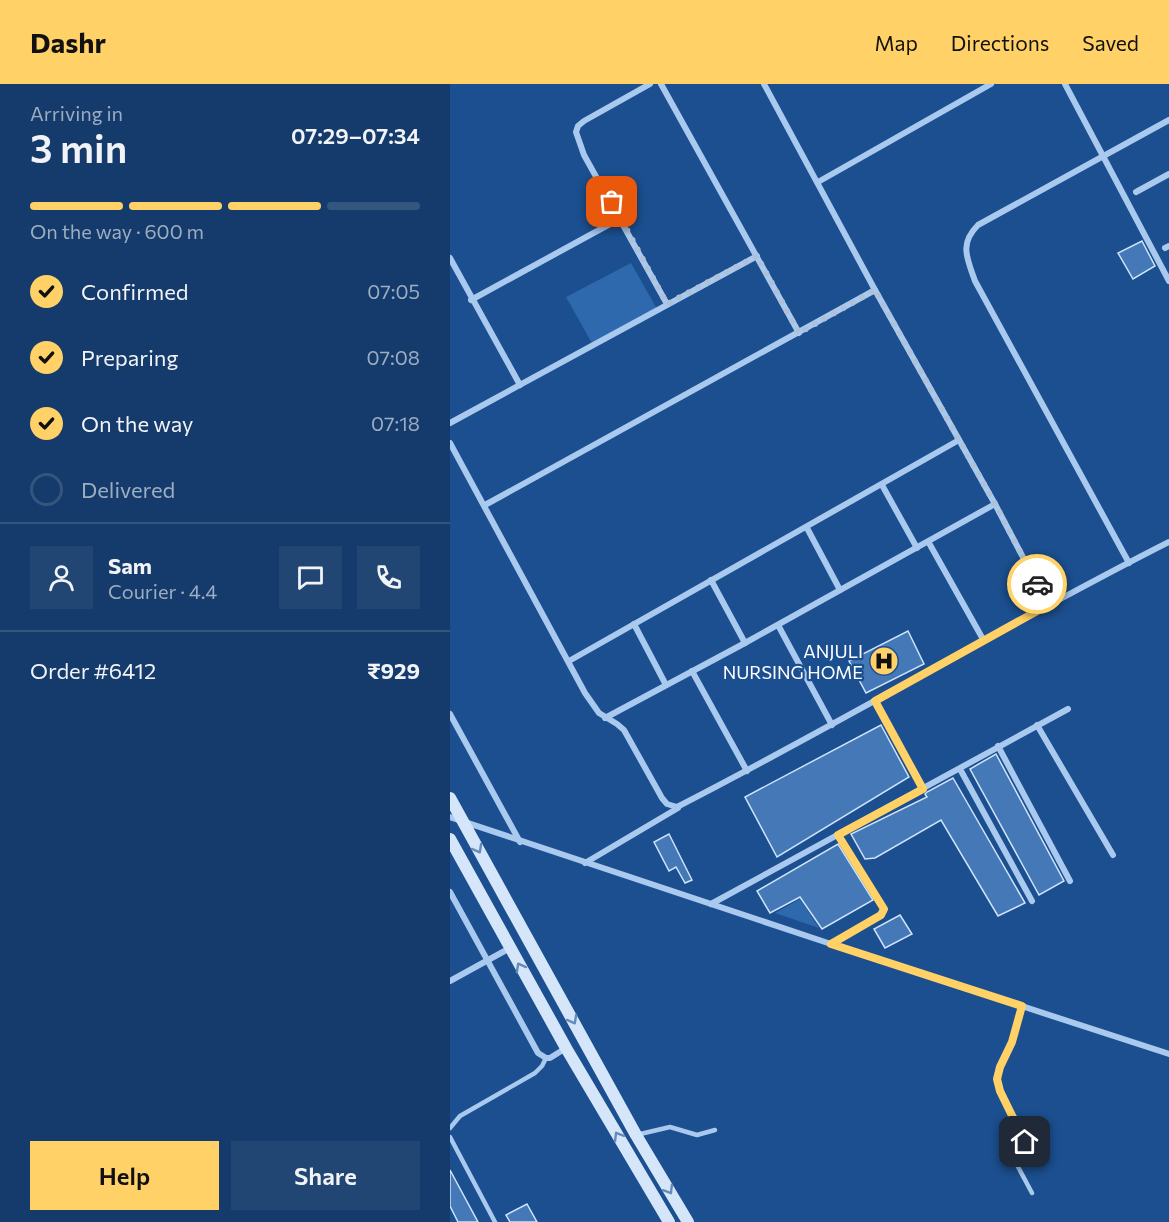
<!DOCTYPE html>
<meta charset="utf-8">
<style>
:root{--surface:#143b6b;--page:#214673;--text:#f1f3f6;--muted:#9dadc1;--line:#33557e;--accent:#ffd166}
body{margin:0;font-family:Commissioner,sans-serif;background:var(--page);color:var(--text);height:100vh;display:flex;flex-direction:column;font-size:22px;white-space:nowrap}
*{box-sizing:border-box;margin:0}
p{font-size:20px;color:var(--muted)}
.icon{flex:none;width:33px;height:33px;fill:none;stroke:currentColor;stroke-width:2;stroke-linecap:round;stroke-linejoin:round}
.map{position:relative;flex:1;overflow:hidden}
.side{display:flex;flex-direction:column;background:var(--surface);width:450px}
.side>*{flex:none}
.pin{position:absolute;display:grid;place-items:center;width:51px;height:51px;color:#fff;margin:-26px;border-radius:12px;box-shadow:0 3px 9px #0006}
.courier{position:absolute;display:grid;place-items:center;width:60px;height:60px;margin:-30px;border:4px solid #ffd166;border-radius:50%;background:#fff;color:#222;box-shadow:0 2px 8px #0007}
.headline em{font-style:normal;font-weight:600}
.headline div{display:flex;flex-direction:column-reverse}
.headline{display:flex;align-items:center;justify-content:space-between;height:102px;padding:0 30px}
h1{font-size:39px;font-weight:600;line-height:45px}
.bar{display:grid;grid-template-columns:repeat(4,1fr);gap:9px 6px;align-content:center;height:72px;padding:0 30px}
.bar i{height:8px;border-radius:4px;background:var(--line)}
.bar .current{background:var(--accent)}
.bar p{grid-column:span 4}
.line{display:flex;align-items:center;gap:15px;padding:0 30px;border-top:2px solid var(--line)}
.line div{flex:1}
.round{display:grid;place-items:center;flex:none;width:63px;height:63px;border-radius:0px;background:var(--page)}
ol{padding:0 30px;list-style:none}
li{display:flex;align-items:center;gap:18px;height:66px}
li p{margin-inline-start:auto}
li .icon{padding:6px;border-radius:50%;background:var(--accent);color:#111;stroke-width:4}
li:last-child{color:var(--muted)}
li i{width:33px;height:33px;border:3px solid var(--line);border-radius:50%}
.action{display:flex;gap:12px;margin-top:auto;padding:12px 30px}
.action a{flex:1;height:69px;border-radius:0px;background:var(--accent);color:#111;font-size:24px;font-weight:600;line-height:69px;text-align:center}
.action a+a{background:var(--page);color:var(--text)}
header{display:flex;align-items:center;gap:36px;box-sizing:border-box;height:84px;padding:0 30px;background:var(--accent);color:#111}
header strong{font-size:28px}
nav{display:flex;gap:33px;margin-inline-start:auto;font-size:21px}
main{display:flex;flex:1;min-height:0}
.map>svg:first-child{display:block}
.green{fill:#2e69ad}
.building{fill:#4478b7;stroke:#cfe3fa;stroke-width:1.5}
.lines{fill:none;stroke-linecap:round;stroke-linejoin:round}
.lane{stroke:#a9c9ee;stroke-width:4.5}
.street{stroke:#a9c9ee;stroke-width:6}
.secondary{stroke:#d6e6fa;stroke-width:12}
.oneway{stroke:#668bba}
.done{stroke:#afc1d8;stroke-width:6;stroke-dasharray:0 10.8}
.route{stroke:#ffd166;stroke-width:8}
.labels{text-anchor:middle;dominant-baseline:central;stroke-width:4.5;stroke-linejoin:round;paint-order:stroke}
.poi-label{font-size:18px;fill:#fff;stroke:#1b4f8f;text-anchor:end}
</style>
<header>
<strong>Dashr</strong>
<nav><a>Map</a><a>Directions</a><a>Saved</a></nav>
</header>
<main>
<section class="side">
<div class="headline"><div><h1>3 min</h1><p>Arriving in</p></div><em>07:29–07:34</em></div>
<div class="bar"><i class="current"></i><i class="current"></i><i class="current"></i><i></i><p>On the way · 600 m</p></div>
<ol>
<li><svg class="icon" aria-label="check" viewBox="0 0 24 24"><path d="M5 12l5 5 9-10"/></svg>Confirmed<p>07:05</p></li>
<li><svg class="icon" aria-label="check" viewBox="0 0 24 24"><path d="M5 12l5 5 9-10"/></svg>Preparing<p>07:08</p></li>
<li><svg class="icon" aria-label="check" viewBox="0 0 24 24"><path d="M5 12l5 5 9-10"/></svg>On the way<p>07:18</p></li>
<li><i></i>Delivered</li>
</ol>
<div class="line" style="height:108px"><a class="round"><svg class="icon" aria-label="person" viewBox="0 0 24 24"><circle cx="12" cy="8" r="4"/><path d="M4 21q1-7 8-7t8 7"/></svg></a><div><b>Sam</b><p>Courier · 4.4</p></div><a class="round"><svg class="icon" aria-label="chat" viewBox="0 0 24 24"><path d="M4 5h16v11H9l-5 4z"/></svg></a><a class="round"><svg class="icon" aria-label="phone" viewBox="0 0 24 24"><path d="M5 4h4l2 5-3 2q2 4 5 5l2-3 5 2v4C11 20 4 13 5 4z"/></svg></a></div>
<div class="line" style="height:78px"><div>Order #6412</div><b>₹929</b></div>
<div class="action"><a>Help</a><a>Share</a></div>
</section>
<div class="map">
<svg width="719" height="1138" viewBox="0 0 719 1138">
<rect width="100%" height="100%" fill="#1b4f8f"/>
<g class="green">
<polygon points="181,179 207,225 143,261 116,213"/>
<polygon points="350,815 369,844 325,829"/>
</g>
<g class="building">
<polygon points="692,157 705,182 683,195 668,169"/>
<polygon points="458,547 474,580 416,609 399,577"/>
<polygon points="431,641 459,693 327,773 295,713"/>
<polygon points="546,670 614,797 589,811 520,685"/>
<polygon points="503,694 575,819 548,832 491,736 425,774 415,775 401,750 477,713 475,710 477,708"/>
<polygon points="219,750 242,796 235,799 226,783 219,787 204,758"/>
<polygon points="388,760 423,816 372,845 350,813 320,829 307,807"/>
<polygon points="450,831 462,850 435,864 424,845"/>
<polygon points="0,1086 28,1138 8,1138 0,1122"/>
<polygon points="77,1120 87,1138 60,1138 56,1131"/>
</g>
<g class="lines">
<g class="lane">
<path d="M572 922C569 934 566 947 562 959 557 971 546 984 547 998 549 1018 574 1038 575 1058 575 1066 567 1070 566 1079L582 1109"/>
<polyline points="0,1044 10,1032 85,989 92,982 96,974"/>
<polyline points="186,1051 220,1043 247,1051 265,1046"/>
<polyline points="0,1053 45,1138"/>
</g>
<g class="street">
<polyline points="200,0 134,37 128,42 126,48 134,71 217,220"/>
<polyline points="211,0 349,249"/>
<polyline points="314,0 425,206 545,420 598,521"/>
<polyline points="615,0 719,197"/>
<polyline points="368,98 541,0"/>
<polyline points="686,108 719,90"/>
<polyline points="715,164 719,162"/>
<polyline points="0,174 70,301"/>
<polyline points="21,216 171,134"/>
<polyline points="0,339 307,172"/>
<path d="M0 359 135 609 149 629 167 640 174 646 212 714 217 720 227 723C393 638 553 542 719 458"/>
<polyline points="432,401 467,464"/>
<polyline points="35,421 425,206"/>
<polyline points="357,444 390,506"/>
<polyline points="479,459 534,557"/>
<path d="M679 479 525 197C517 174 509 160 528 141L719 36"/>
<polyline points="261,496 295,559"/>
<polyline points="184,540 216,601"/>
<polyline points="328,541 382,641"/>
<polyline points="119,577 509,356"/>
<polyline points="242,587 297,687"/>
<polyline points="425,617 473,705"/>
<polyline points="0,630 70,758"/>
<polyline points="155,634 295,559 545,420"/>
<polyline points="587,641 663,771"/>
<polyline points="548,662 620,797"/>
<polyline points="510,685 582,817"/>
<polyline points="0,733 381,860 719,970"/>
<polyline points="135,779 228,724"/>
<polyline points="0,808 88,969 96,974 100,974 116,964"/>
<polyline points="261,820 618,625"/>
<polyline points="381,860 431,831 434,825 388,751"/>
<polyline points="0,897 60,864"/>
</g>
<g class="secondary">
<polyline points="0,714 186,1051 238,1138"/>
<polyline points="0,755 116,964 219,1138"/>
</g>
</g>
<defs><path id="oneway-chevron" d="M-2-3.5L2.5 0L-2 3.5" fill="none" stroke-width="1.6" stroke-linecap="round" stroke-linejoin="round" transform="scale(1.5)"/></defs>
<g class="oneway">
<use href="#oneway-chevron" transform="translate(28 765) rotate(61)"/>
<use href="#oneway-chevron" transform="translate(70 883) rotate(-119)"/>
<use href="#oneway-chevron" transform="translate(123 936) rotate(61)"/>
<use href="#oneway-chevron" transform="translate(168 1052) rotate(-121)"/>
<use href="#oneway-chevron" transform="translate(219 1106) rotate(59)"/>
</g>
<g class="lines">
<polyline class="done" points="162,118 217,220 307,172 349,249 425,206 545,420 587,500"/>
<polyline class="route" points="575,1058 550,1007 547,995 550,983 562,958 572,922 381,860 431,831 434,825 388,751 473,705 425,617 598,521 587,500"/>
</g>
<defs>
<g id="hospital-disc" transform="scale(1.5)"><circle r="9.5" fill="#ffd166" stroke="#1b4f8f"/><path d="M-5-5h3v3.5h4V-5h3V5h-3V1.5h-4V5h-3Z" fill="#111"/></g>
</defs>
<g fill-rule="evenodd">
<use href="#hospital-disc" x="434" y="577"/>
</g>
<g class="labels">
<g class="poi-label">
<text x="413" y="567">ANJULI<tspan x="413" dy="21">NURSING HOME</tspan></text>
</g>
</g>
</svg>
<div class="pin" style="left:162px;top:118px;background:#ea580c"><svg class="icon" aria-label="bag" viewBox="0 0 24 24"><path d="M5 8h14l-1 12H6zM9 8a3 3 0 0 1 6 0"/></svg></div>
<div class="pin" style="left:575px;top:1058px;background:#1f2937"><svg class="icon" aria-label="home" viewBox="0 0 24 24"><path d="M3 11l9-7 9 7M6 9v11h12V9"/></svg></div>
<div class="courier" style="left:587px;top:500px"><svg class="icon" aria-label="car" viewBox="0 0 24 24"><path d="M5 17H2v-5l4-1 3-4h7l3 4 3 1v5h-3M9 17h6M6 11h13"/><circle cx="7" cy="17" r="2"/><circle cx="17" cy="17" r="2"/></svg></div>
</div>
</main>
